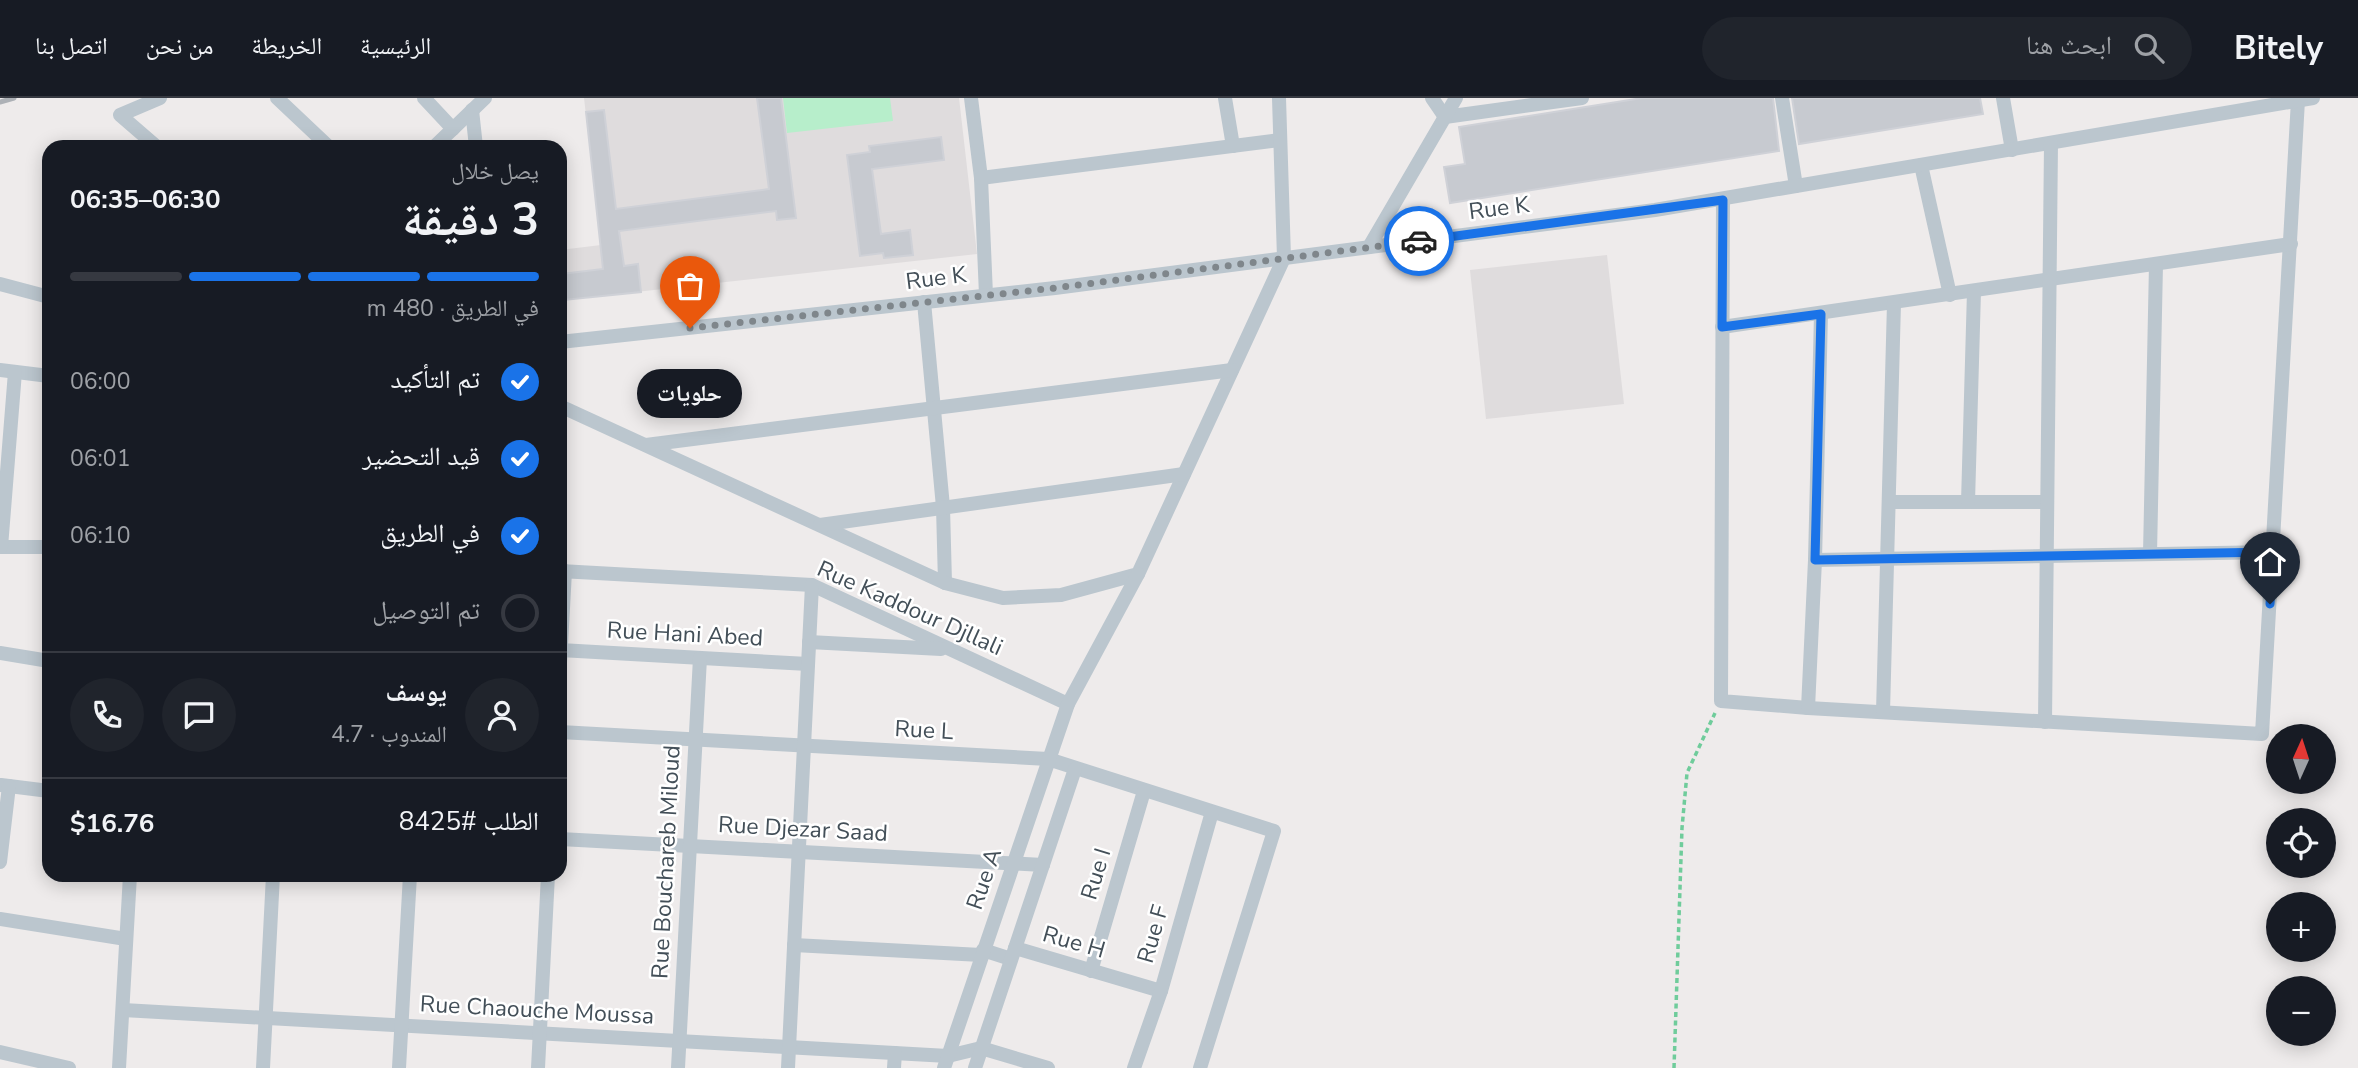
<!DOCTYPE html>
<html lang="ar">
<meta charset="utf-8">
<style>
:root{--surface:#171b24;--page:#20242c;--text:#f1f3f6;--muted:#9ea1a6;--line:#363941;--accent:#1a73e8}
body{margin:0;font-family:"Nunito Sans","Noto Naskh Arabic",sans-serif;background:var(--page);color:var(--text);direction:rtl;height:100vh;display:flex;flex-direction:column;font-size:26px;white-space:nowrap}
*{box-sizing:border-box;margin:0}
p{font-size:23px;color:var(--muted)}
.icon{flex:none;width:38px;height:38px;fill:none;stroke:currentColor;stroke-width:2;stroke-linecap:round;stroke-linejoin:round}
.map{position:relative;flex:1;overflow:hidden;direction:ltr}
.side{position:absolute;left:42px;top:42px;width:525px;height:742px;display:flex;flex-direction:column;background:var(--surface);border-radius:21px;box-shadow:0 4px 18px #0003;direction:rtl}
.side>*{flex:none}
.needle{width:46px;rotate:3deg}
.buttons{position:absolute;left:2266px;top:626px;display:grid;gap:14px}
.buttons a{display:grid;place-items:center;width:70px;height:70px;border-radius:50%;background:var(--surface);box-shadow:0 4px 18px #0003;font-size:35px}
.pin{position:absolute;display:grid;place-items:center;width:60px;height:60px;color:#fff;margin:-72px -30px;border-radius:50% 50% 50% 0;rotate:-45deg;box-shadow:0 0 7px #0007}
.pin .icon{rotate:45deg}
.courier{position:absolute;display:grid;place-items:center;width:70px;height:70px;margin:-35px;border:5px solid #1a73e8;border-radius:50%;background:#fff;color:#222;box-shadow:0 2px 9px #0007}
.bubble{position:absolute;height:49px;border-radius:24px;background:var(--surface);box-shadow:0 4px 18px #0003;font-size:23px;font-weight:700;line-height:49px;text-align:center;direction:rtl}
.overview em{font-style:normal;font-weight:700}
.overview div{display:flex;flex-direction:column-reverse}
.overview{display:flex;align-items:center;justify-content:space-between;height:119px;padding:0 28px}
h1{font-size:46px;font-weight:700;line-height:52px}
.bar{display:grid;grid-template-columns:repeat(4,1fr);gap:10px 7px;align-content:center;height:84px;padding:0 28px}
.bar i{height:9px;border-radius:5px;background:var(--line)}
.bar .current{background:var(--accent)}
.bar p{grid-column:span 4}
.line{display:flex;align-items:center;gap:18px;padding:0 28px;border-top:2px solid var(--line)}
.line div{flex:1}
.round{display:grid;place-items:center;flex:none;width:74px;height:74px;border-radius:37px;background:var(--page)}
ol{padding:0 28px;list-style:none}
li{display:flex;align-items:center;gap:21px;height:77px}
li p{margin-inline-start:auto}
li .icon{padding:7px;border-radius:50%;background:var(--accent);color:#fff;stroke-width:4}
li:last-child{color:var(--muted)}
li i{width:38px;height:38px;border:4px solid var(--line);border-radius:50%}
header{display:flex;align-items:center;gap:42px;box-sizing:border-box;height:98px;padding:0 35px;background:var(--surface);border-bottom:2px solid var(--line)}
header strong{font-size:33px}
nav{display:flex;gap:38px;margin-inline-start:auto;font-size:24px}
.search{width:490px;height:63px;background:var(--page);display:flex;align-items:center;gap:18px;box-sizing:border-box;padding:0 24px;border-radius:38px;color:var(--muted);font-size:26px}
.map>svg:first-child{display:block}
.education{fill:#dfdcdd}
.green{fill:#b7eecb}
.building{fill:#c7cad0;stroke:#cfd1d7;stroke-width:2}
.lines{fill:none;stroke-linecap:round;stroke-linejoin:round}
.path{stroke:#6fcc9b;stroke-width:3.5;stroke-dasharray:5 3.5;stroke-linecap:butt}
.street{stroke:#bbc6ce;stroke-width:14}
.rail{stroke:#adb1b6;stroke-width:5}
.done{stroke:#7f868b;stroke-width:7;stroke-dasharray:0 12.6}
.route{stroke:#1a73e8;stroke-width:9}
.labels{text-anchor:middle;dominant-baseline:central;stroke-width:5;stroke-linejoin:round;paint-order:stroke}
.street-label{font-size:23px;fill:#434f58;stroke:#fff}
</style>
<header>
<strong>Bitely</strong>
<div class="search"><svg class="icon" aria-label="search" viewBox="0 0 24 24"><circle cx="10" cy="10" r="6"/><path d="M15 15l6 6"/></svg>ابحث هنا</div>
<nav><a>الرئيسية</a><a>الخريطة</a><a>من نحن</a><a>اتصل بنا</a></nav>
</header>
<div class="map">
<svg width="2358" height="970" viewBox="0 0 2358 970">
<rect width="100%" height="100%" fill="#eeebeb"/>
<g class="education">
<polygon points="584,0 959,0 977,156 564,202 560,152 601,147"/>
<polygon points="1607,157 1624,306 1486,321 1470,172"/>
</g>
<polygon class="green" points="783,0 890,0 893,23 787,35"/>
<g class="building">
<polygon points="757,0 781,0 796,120 777,122 776,113 619,133 624,168 638,166 641,194 564,202 562,176 603,171 586,14 604,12 616,111 769,91"/>
<polygon points="1642,0 1773,0 1779,53 1450,105 1444,69 1465,66 1459,29"/>
<polygon points="1792,0 1980,0 1983,16 1799,46"/>
<polygon points="941,39 944,62 872,71 881,136 910,132 913,157 884,160 883,155 860,158 847,57 870,54 869,48"/>
</g>
<g class="lines">
<polyline class="path" points="1674,970 1682,730 1687,675 1715,615"/>
<g class="street">
<polyline points="277,0 329,49"/>
<polyline points="424,0 453,31"/>
<polyline points="971,0 981,80 986,197"/>
<polyline points="1225,0 1233,48"/>
<polyline points="1432,0 1445,19 1582,0"/>
<polyline points="1782,0 1796,88"/>
<polyline points="2003,0 2012,52"/>
<polyline points="472,12 476,49"/>
<polyline points="157,49 120,17 160,0"/>
<polyline points="434,49 485,0"/>
<polyline points="1921,67 1950,197"/>
<polyline points="981,80 1280,42"/>
<polyline points="1723,102 1721,603 1808,610 2262,636 2298,2"/>
<polyline points="1369,149 1456,0"/>
<polyline points="0,186 49,199"/>
<polyline points="924,204 943,409 945,485"/>
<polyline points="1722,229 2291,146"/>
<polyline points="560,244 1055,190 1655,112 2313,0"/>
<polyline points="0,272 49,278"/>
<polyline points="560,308 945,485 1003,500 1061,497 1138,476 1284,160 1279,0"/>
<polyline points="646,347 1232,272"/>
<polyline points="1890,404 2047,404"/>
<polyline points="1968,404 1974,193"/>
<polyline points="820,427 1184,376"/>
<polyline points="0,449 49,449"/>
<polyline points="1,449 15,274"/>
<polyline points="2150,456 2156,166"/>
<polyline points="1815,462 2273,454"/>
<polyline points="560,473 812,487 1068,606"/>
<polyline points="809,544 941,551"/>
<polyline points="560,552 808,566"/>
<polyline points="0,555 49,563"/>
<polyline points="560,565 565,473"/>
<polyline points="1808,610 1815,462 1821,216"/>
<polyline points="1883,614 1894,205"/>
<polyline points="2045,624 2051,45"/>
<polyline points="560,634 1048,661 1274,733 1200,970"/>
<polyline points="1,687 49,693"/>
<polyline points="560,741 1043,767"/>
<polyline points="0,764 9,688"/>
<polyline points="0,821 126,841"/>
<polyline points="794,847 981,857"/>
<polyline points="1015,850 1161,893"/>
<polyline points="983,852 1011,861"/>
<polyline points="1091,873 1144,693"/>
<polyline points="123,912 948,958 981,950 1048,970"/>
<polyline points="0,954 69,970"/>
<polyline points="119,970 130,777"/>
<polyline points="263,970 273,777"/>
<polyline points="399,970 410,777"/>
<polyline points="538,970 548,777"/>
<polyline points="678,970 700,560"/>
<polyline points="788,970 812,487"/>
<polyline points="894,970 895,955"/>
<polyline points="944,970 1068,606 1138,476"/>
<polyline points="975,970 1075,671"/>
<polyline points="1134,970 1161,893 1212,714"/>
</g>
<polyline class="rail" points="0,4 14,0"/>
</g>
<g class="lines">
<polyline class="done" points="690,230 1055,190 1419,143"/>
<polyline class="route" points="1419,143 1723,102 1722,229 1821,216 1815,462 2273,454 2270,506"/>
</g>
<g class="labels">
<g class="street-label">
<text transform="translate(1499 110) rotate(-7)">Rue K</text>
<text transform="translate(936 180) rotate(-7)">Rue K</text>
<text transform="translate(910 510) rotate(24)">Rue Kaddour Djllali</text>
<text transform="translate(685 536) rotate(3)">Rue Hani Abed</text>
<text transform="translate(924 632) rotate(3)">Rue L</text>
<text transform="translate(803 731) rotate(3)">Rue Djezar Saad</text>
<text transform="translate(666 764) rotate(-87)">Rue Bouchareb Miloud</text>
<text transform="translate(1096 776) rotate(-73)">Rue I</text>
<text transform="translate(984 781) rotate(-71)">Rue A</text>
<text transform="translate(1153 836) rotate(-74)">Rue F</text>
<text transform="translate(1074 844) rotate(16)">Rue H</text>
<text transform="translate(537 912) rotate(3)">Rue Chaouche Moussa</text>
</g>
</g>
</svg>
<div class="buttons">
<a><svg class="needle" viewBox="-14 -14 28 28"><path d="M0-13l5 13h-10z" fill="#e53935"/><path d="M0 13l5-13h-10z" fill="#9ea1a6"/></svg></a>
<a><svg class="icon" aria-label="locate" viewBox="0 0 24 24"><circle cx="12" cy="12" r="6"/><path d="M12 2v4M12 18v4M2 12h4M18 12h4"/></svg></a>
<a>+</a>
<a>−</a>
</div>
<div class="pin" style="left:690px;top:230px;background:#ea580c"><svg class="icon" aria-label="bag" viewBox="0 0 24 24"><path d="M5 8h14l-1 12H6zM9 8a3 3 0 0 1 6 0"/></svg></div>
<div class="pin" style="left:2270px;top:506px;background:#1f2937"><svg class="icon" aria-label="home" viewBox="0 0 24 24"><path d="M3 11l9-7 9 7M6 9v11h12V9"/></svg></div>
<div class="courier" style="left:1419px;top:143px"><svg class="icon" aria-label="car" viewBox="0 0 24 24"><path d="M5 17H2v-5l4-1 3-4h7l3 4 3 1v5h-3M9 17h6M6 11h13"/><circle cx="7" cy="17" r="2"/><circle cx="17" cy="17" r="2"/></svg></div>
<div class="bubble" style="left:637px;top:271px;width:105px">حلويات</div>
<section class="side">
<div class="overview"><div><h1>3 دقيقة</h1><p>يصل خلال</p></div><em>06:30–06:35</em></div>
<div class="bar"><i class="current"></i><i class="current"></i><i class="current"></i><i></i><p>في الطريق · 480 m</p></div>
<ol>
<li><svg class="icon" aria-label="check" viewBox="0 0 24 24"><path d="M5 12l5 5 9-10"/></svg>تم التأكيد<p>06:00</p></li>
<li><svg class="icon" aria-label="check" viewBox="0 0 24 24"><path d="M5 12l5 5 9-10"/></svg>قيد التحضير<p>06:01</p></li>
<li><svg class="icon" aria-label="check" viewBox="0 0 24 24"><path d="M5 12l5 5 9-10"/></svg>في الطريق<p>06:10</p></li>
<li><i></i>تم التوصيل</li>
</ol>
<div class="line" style="height:126px"><a class="round"><svg class="icon" aria-label="person" viewBox="0 0 24 24"><circle cx="12" cy="8" r="4"/><path d="M4 21q1-7 8-7t8 7"/></svg></a><div><b>يوسف</b><p>المندوب · 4.7</p></div><a class="round"><svg class="icon" aria-label="chat" viewBox="0 0 24 24"><path d="M4 5h16v11H9l-5 4z"/></svg></a><a class="round"><svg class="icon" aria-label="phone" viewBox="0 0 24 24"><path d="M5 4h4l2 5-3 2q2 4 5 5l2-3 5 2v4C11 20 4 13 5 4z"/></svg></a></div>
<div class="line" style="height:91px"><div>الطلب #8425</div><b>$16.76</b></div>
</section>
</div>
